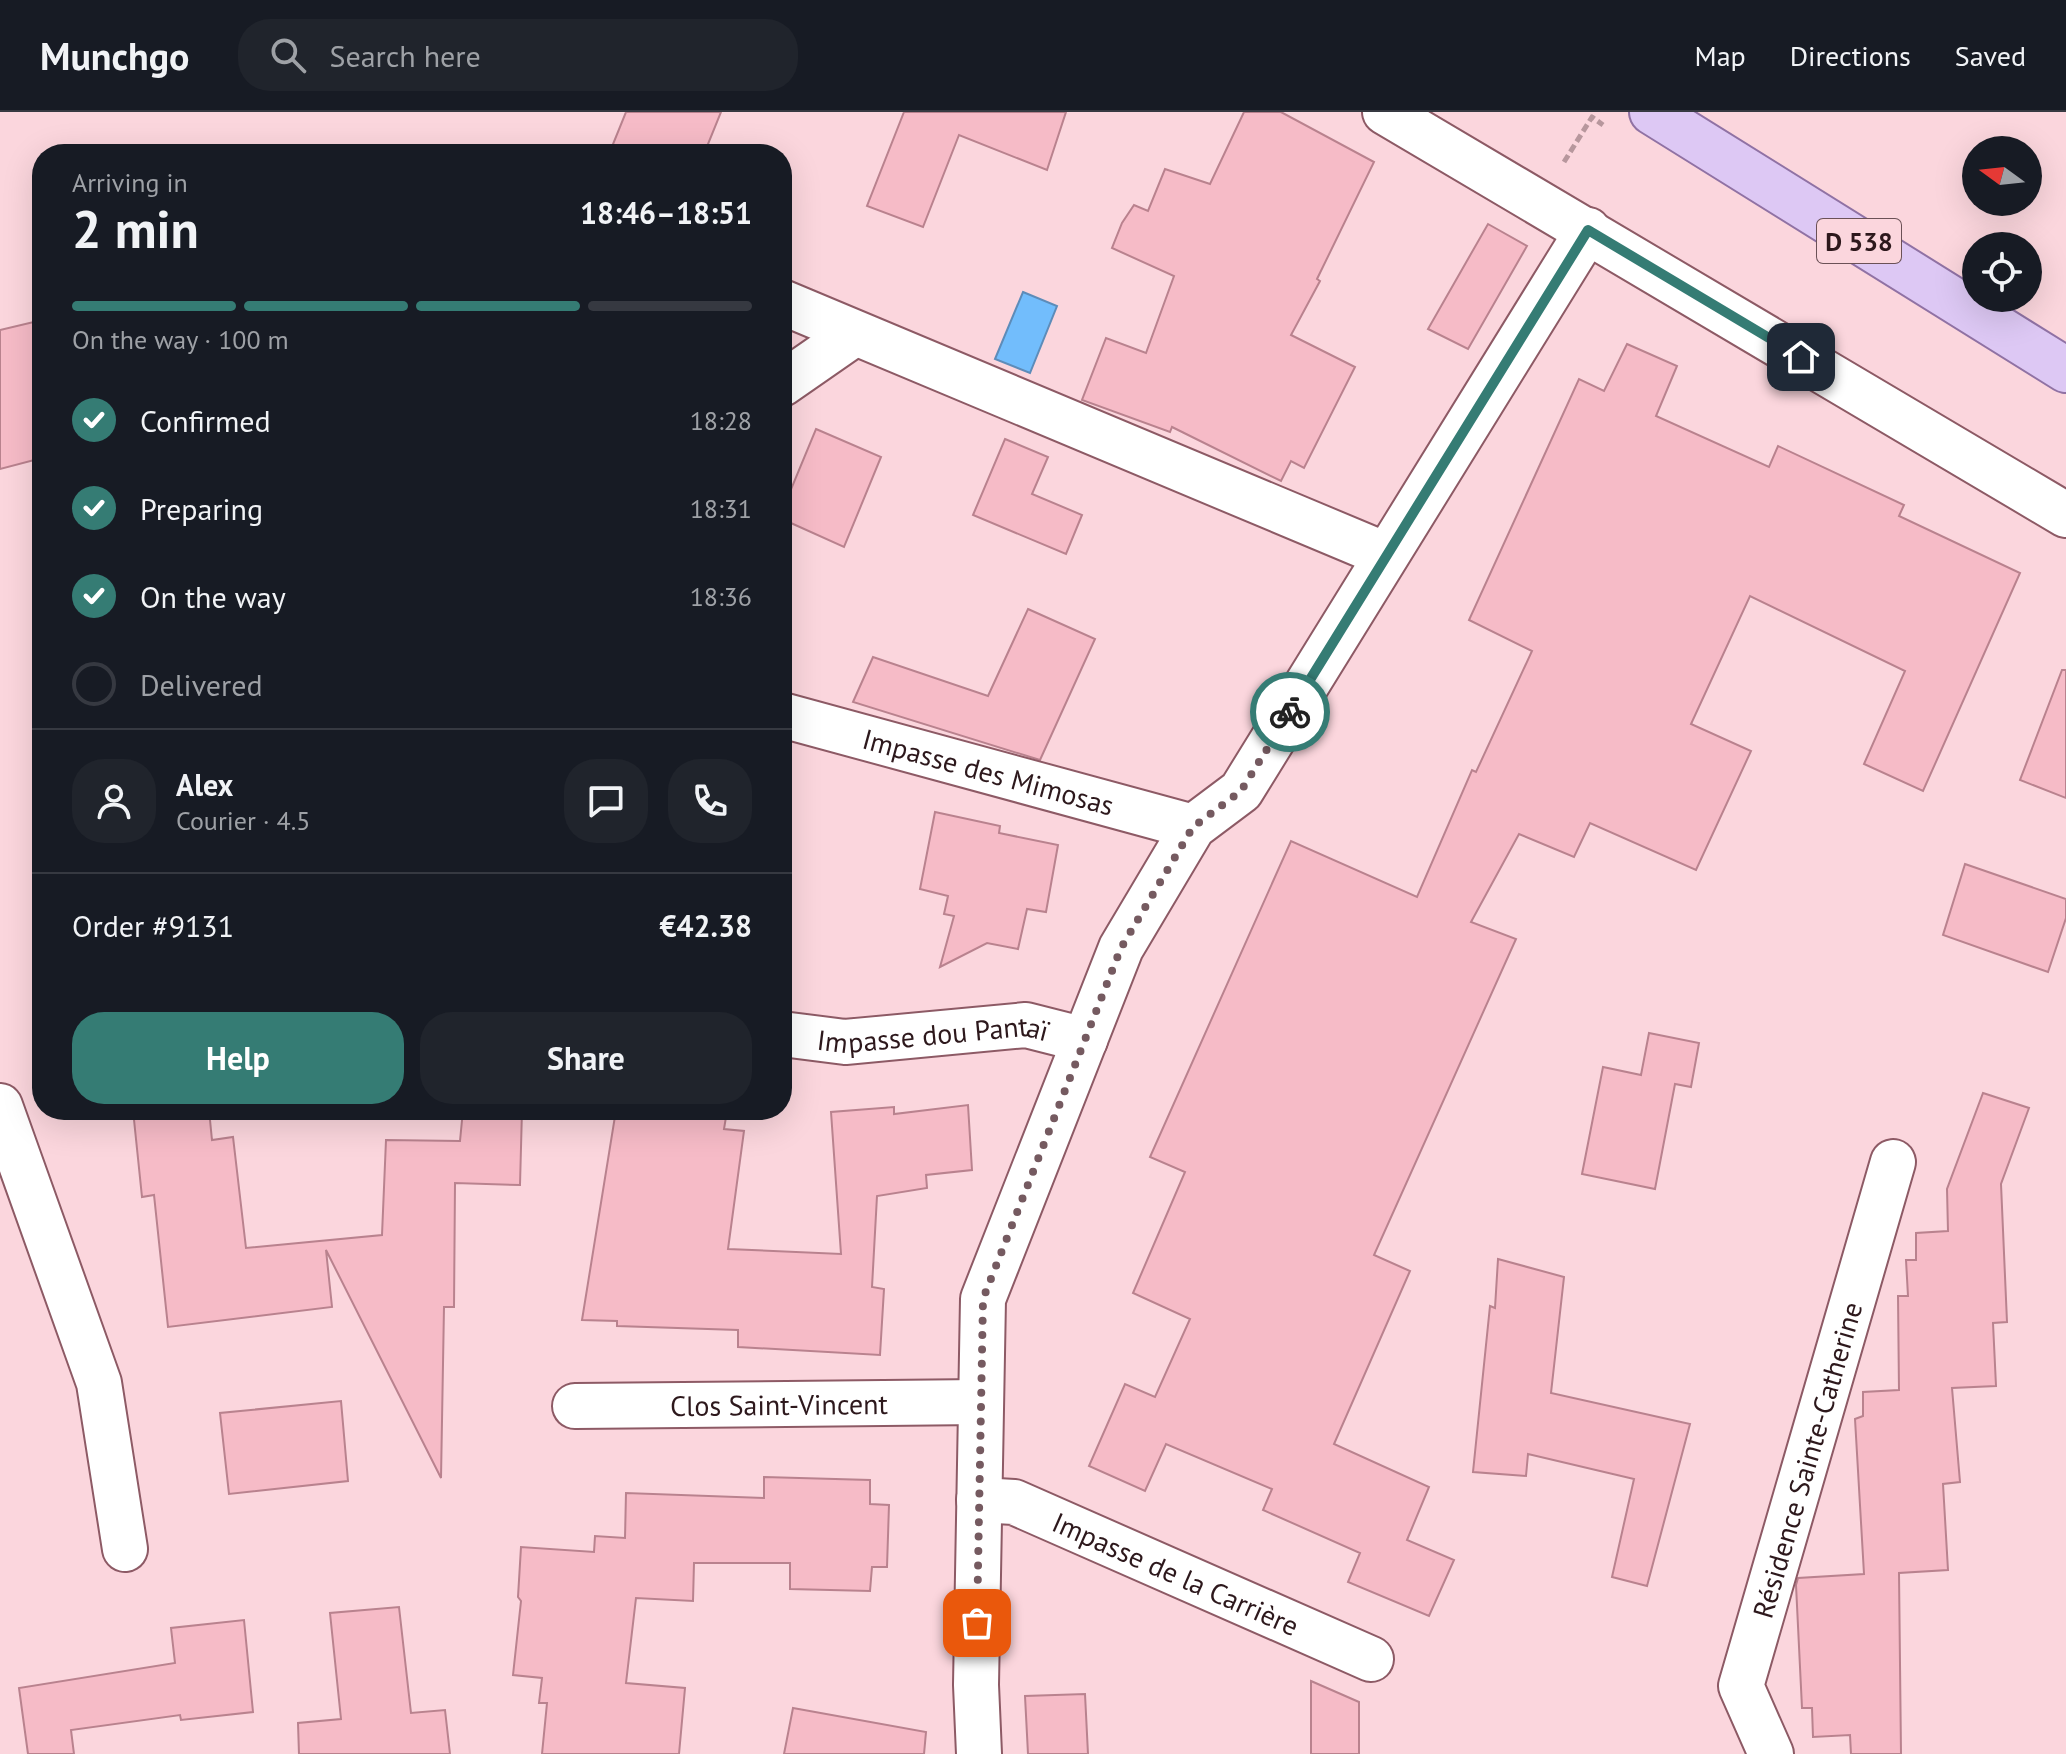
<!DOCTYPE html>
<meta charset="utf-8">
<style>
:root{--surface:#171b24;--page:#20242c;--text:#f1f3f6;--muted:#9ea1a6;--line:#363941;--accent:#357c74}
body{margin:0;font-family:"PT Sans",sans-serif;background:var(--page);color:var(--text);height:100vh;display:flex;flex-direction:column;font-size:30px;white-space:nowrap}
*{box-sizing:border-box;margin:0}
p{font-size:26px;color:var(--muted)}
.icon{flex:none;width:44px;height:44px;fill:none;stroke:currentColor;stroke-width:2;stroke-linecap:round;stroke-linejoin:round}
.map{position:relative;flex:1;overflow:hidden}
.side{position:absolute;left:32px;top:32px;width:760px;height:976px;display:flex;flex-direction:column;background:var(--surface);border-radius:32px;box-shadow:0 8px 32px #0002}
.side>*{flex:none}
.needle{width:52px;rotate:285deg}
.buttons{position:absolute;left:1962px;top:24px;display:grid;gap:16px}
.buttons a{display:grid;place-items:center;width:80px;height:80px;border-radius:50%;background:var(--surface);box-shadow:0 8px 32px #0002;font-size:40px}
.pin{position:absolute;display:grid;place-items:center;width:68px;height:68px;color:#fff;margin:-34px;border-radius:16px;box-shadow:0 4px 12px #0006}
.courier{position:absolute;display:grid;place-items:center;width:80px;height:80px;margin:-40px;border:6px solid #357c74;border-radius:50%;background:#fff;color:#222;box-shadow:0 2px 10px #0007}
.headline em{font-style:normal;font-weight:700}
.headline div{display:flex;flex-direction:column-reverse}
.headline{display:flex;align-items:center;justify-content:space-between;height:136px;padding:0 40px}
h1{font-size:52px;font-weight:700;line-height:60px}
.bar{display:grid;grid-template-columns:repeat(4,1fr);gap:12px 8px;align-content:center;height:96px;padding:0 40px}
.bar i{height:10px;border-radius:6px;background:var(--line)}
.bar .selected{background:var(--accent)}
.bar p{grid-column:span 4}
.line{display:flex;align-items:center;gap:20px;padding:0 40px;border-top:2px solid var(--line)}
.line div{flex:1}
.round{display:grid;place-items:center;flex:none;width:84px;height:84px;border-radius:32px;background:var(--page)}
ol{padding:0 40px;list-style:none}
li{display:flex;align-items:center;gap:24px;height:88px}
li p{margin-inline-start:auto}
li .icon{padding:8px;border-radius:50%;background:var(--accent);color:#fff;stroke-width:4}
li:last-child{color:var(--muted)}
li i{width:44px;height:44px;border:4px solid var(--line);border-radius:50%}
.button{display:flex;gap:16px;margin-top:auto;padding:16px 40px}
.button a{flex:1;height:92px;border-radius:32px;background:var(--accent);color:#fff;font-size:32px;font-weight:700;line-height:92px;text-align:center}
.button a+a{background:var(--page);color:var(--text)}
header{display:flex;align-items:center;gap:48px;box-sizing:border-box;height:112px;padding:0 40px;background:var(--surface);border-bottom:2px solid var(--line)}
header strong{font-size:38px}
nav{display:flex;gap:44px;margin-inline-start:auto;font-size:28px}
.search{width:560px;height:72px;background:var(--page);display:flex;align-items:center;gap:20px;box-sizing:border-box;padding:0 28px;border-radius:32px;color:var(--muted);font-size:30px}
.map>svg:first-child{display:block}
.water{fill:#72bdfc;stroke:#5d8cb9;stroke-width:2}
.building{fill:#f6bbc7;stroke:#b9828e;stroke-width:2}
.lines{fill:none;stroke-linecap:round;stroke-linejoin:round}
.street-casing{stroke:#8d5a65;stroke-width:48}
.primary-casing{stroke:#9072a4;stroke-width:48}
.path{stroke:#b7979d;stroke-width:5;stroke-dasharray:8 4;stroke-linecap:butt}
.street{stroke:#fff;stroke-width:44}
.primary{stroke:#ddc8f4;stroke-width:44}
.done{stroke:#755a60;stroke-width:8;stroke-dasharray:0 14.4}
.route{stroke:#357c74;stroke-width:10}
.labels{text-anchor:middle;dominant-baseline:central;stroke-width:8;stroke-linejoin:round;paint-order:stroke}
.shield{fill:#fbd6dd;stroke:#6b5156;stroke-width:2}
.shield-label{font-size:26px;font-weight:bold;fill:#2d181c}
.street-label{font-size:28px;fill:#2d181c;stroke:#fbd6dd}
</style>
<header>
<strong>Munchgo</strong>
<div class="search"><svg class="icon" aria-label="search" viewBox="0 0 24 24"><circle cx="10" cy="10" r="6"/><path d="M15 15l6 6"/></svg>Search here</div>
<nav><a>Map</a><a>Directions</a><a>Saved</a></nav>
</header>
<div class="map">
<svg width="2066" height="1642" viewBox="0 0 2066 1642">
<rect width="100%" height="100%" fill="#fbd6dd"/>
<polygon class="water" points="1023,180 1057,194 1030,261 995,247"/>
<g class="building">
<polygon points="626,0 721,0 704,42 609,42"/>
<polygon points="904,0 1066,0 1047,58 959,23 923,115 867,94"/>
<polygon points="1244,0 1281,0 1374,50 1317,167 1320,169 1291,223 1355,255 1304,356 1291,349 1281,369 1172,315 1170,320 1082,288 1106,226 1146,241 1174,164 1112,136 1122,111 1134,93 1148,99 1165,57 1210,72"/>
<polygon points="1488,112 1527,134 1468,237 1428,217"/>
<polygon points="42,208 42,346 0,357 0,218"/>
<polygon points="1627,232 1677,254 1656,304 1769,355 1778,334 1904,393 1899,404 2020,461 1923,679 1864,652 1905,559 1750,484 1691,612 1751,639 1696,758 1590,711 1574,745 1519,722 1471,810 1516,827 1374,1143 1410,1159 1334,1332 1429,1375 1407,1428 1454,1448 1429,1504 1348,1470 1360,1441 1263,1398 1272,1377 1166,1332 1145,1379 1089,1354 1125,1272 1155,1285 1190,1207 1133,1181 1185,1060 1150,1045 1291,729 1417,785 1472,658 1476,660 1532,539 1469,508 1579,267 1604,279"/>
<polygon points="816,317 881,345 844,435 782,407 782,399"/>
<polygon points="1005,327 1048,345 1032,382 1082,403 1066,442 973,403"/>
<polygon points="1028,497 1095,527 1040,648 853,590 873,545 988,584"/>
<polygon points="2062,558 2066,558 2066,686 2020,668"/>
<polygon points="935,700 1000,714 999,721 1058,733 1046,800 1027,797 1018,837 987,831 940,855 954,804 944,802 948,784 920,777"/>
<polygon points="1965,752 2066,787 2066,806 2048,860 1943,823"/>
<polygon points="1649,921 1699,931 1691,975 1675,972 1655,1077 1582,1062 1603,955 1641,963"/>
<polygon points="1983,981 2029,996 2001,1072 2007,1210 1993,1211 1996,1274 1952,1276 1960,1370 1943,1372 1948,1458 1899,1461 1901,1642 1851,1642 1850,1623 1813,1625 1812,1596 1802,1596 1796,1473 1798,1466 1864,1462 1855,1307 1863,1304 1863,1280 1899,1278 1898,1184 1908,1184 1906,1148 1916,1148 1916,1121 1948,1119 1947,1077"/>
<polygon points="968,993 972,1058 926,1063 927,1076 877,1084 872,1175 884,1177 880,1243 738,1235 738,1218 617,1214 617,1209 582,1208 616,998 684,998 726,1005 724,1017 744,1019 728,1137 841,1142 831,1000 894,995 894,1002"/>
<polygon points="133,998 209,998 212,1028 233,1025 246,1136 382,1123 386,1028 460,1029 463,998 522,998 520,1073 455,1071 454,1195 444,1195 441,1366 326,1138 332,1195 168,1215 154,1083 142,1085"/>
<polygon points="1498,1147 1564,1165 1551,1281 1690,1312 1647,1474 1612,1465 1634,1367 1528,1342 1526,1364 1473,1360 1490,1194 1495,1196"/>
<polygon points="341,1289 348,1369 229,1382 220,1301"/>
<polygon points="764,1365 870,1368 870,1392 889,1393 887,1455 872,1455 870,1479 790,1477 790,1451 694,1451 693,1489 636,1486 626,1571 685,1576 679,1642 542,1642 547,1591 539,1591 542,1566 513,1563 521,1489 518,1485 521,1435 594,1440 595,1424 625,1426 626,1381 764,1386"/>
<polygon points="399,1495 411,1601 445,1598 450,1642 299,1642 298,1611 341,1607 330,1501"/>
<polygon points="244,1508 253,1600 181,1608 180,1603 71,1618 74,1642 28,1642 19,1576 175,1551 171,1516"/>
<polygon points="1311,1569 1359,1590 1359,1642 1311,1642"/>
<polygon points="1085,1582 1088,1642 1028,1642 1025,1584"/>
<polygon points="793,1596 926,1620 924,1642 784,1642"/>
</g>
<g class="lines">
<g class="street-casing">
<g id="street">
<polyline points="1385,0 2066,403"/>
<polyline points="782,190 1386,443"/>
<polyline points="782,272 854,222"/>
<path id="s1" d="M782 603 1193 715"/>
<path id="s2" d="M782 922 845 930 1026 913 1085 928"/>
<polyline points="0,994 99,1271 125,1437"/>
<path id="s3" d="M575 1294 981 1290"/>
<path id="s4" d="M979 1388 1014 1390 1371 1547"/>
<polyline points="979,1642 976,1573 983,1187 1121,836 1193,715 1241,679 1588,118"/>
<path id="s5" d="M1771 1642 1741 1574 1893 1050"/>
</g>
</g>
<g class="primary-casing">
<polyline id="primary" points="1652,0 2066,258"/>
</g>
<polyline class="path" points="1564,50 1592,5 1603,13"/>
<use href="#street" class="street"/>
<use href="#primary" class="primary"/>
</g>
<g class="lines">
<polyline class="done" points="977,1511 983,1187 1121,836 1193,715 1241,679 1290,600"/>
<polyline class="route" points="1290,600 1588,118 1801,245"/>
</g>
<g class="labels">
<rect class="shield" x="1817" y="107" width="84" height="44" rx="6"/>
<g class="shield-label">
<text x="1859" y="129">D 538</text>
</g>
<g class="street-label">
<text stroke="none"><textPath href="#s1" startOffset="214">Impasse des Mimosas</textPath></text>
<text stroke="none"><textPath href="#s2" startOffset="152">Impasse dou Pantaï</textPath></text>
<text stroke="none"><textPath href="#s3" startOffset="204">Clos Saint-Vincent</textPath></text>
<text stroke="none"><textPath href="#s5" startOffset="310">Résidence Sainte-Catherine</textPath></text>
<text stroke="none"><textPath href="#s4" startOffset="212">Impasse de la Carrière</textPath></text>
</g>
</g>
</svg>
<div class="buttons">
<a><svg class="needle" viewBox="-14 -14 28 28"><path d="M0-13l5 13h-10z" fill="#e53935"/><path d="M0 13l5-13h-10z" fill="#9ea1a6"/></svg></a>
<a><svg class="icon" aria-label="locate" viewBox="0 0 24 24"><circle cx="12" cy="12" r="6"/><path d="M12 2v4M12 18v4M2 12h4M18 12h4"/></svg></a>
</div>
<div class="pin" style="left:977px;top:1511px;background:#ea580c"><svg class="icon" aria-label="bag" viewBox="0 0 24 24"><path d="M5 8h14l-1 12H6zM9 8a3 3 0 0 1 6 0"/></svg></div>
<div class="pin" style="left:1801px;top:245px;background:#1f2937"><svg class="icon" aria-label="home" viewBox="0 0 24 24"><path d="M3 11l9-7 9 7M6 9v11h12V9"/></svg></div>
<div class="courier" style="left:1290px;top:600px"><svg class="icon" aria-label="bike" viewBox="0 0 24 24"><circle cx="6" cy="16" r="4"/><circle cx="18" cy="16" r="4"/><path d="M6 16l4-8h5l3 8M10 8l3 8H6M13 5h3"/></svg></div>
<section class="side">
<div class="headline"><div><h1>2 min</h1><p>Arriving in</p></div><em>18:46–18:51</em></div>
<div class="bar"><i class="selected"></i><i class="selected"></i><i class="selected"></i><i></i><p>On the way · 100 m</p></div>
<ol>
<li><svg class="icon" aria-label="check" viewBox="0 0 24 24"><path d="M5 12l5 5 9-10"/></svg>Confirmed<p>18:28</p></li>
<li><svg class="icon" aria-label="check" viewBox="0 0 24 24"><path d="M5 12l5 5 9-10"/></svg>Preparing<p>18:31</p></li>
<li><svg class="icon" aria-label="check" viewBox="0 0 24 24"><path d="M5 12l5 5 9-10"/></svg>On the way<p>18:36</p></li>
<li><i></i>Delivered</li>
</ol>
<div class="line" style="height:144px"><a class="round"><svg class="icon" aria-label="person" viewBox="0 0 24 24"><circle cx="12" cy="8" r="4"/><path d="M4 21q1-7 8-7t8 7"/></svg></a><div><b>Alex</b><p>Courier · 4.5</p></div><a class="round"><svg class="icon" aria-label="chat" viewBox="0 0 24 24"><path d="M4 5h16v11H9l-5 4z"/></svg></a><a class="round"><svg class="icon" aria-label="phone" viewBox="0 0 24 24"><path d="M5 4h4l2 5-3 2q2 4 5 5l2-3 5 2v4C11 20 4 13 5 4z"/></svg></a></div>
<div class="line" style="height:104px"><div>Order #9131</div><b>€42.38</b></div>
<div class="button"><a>Help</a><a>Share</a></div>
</section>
</div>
